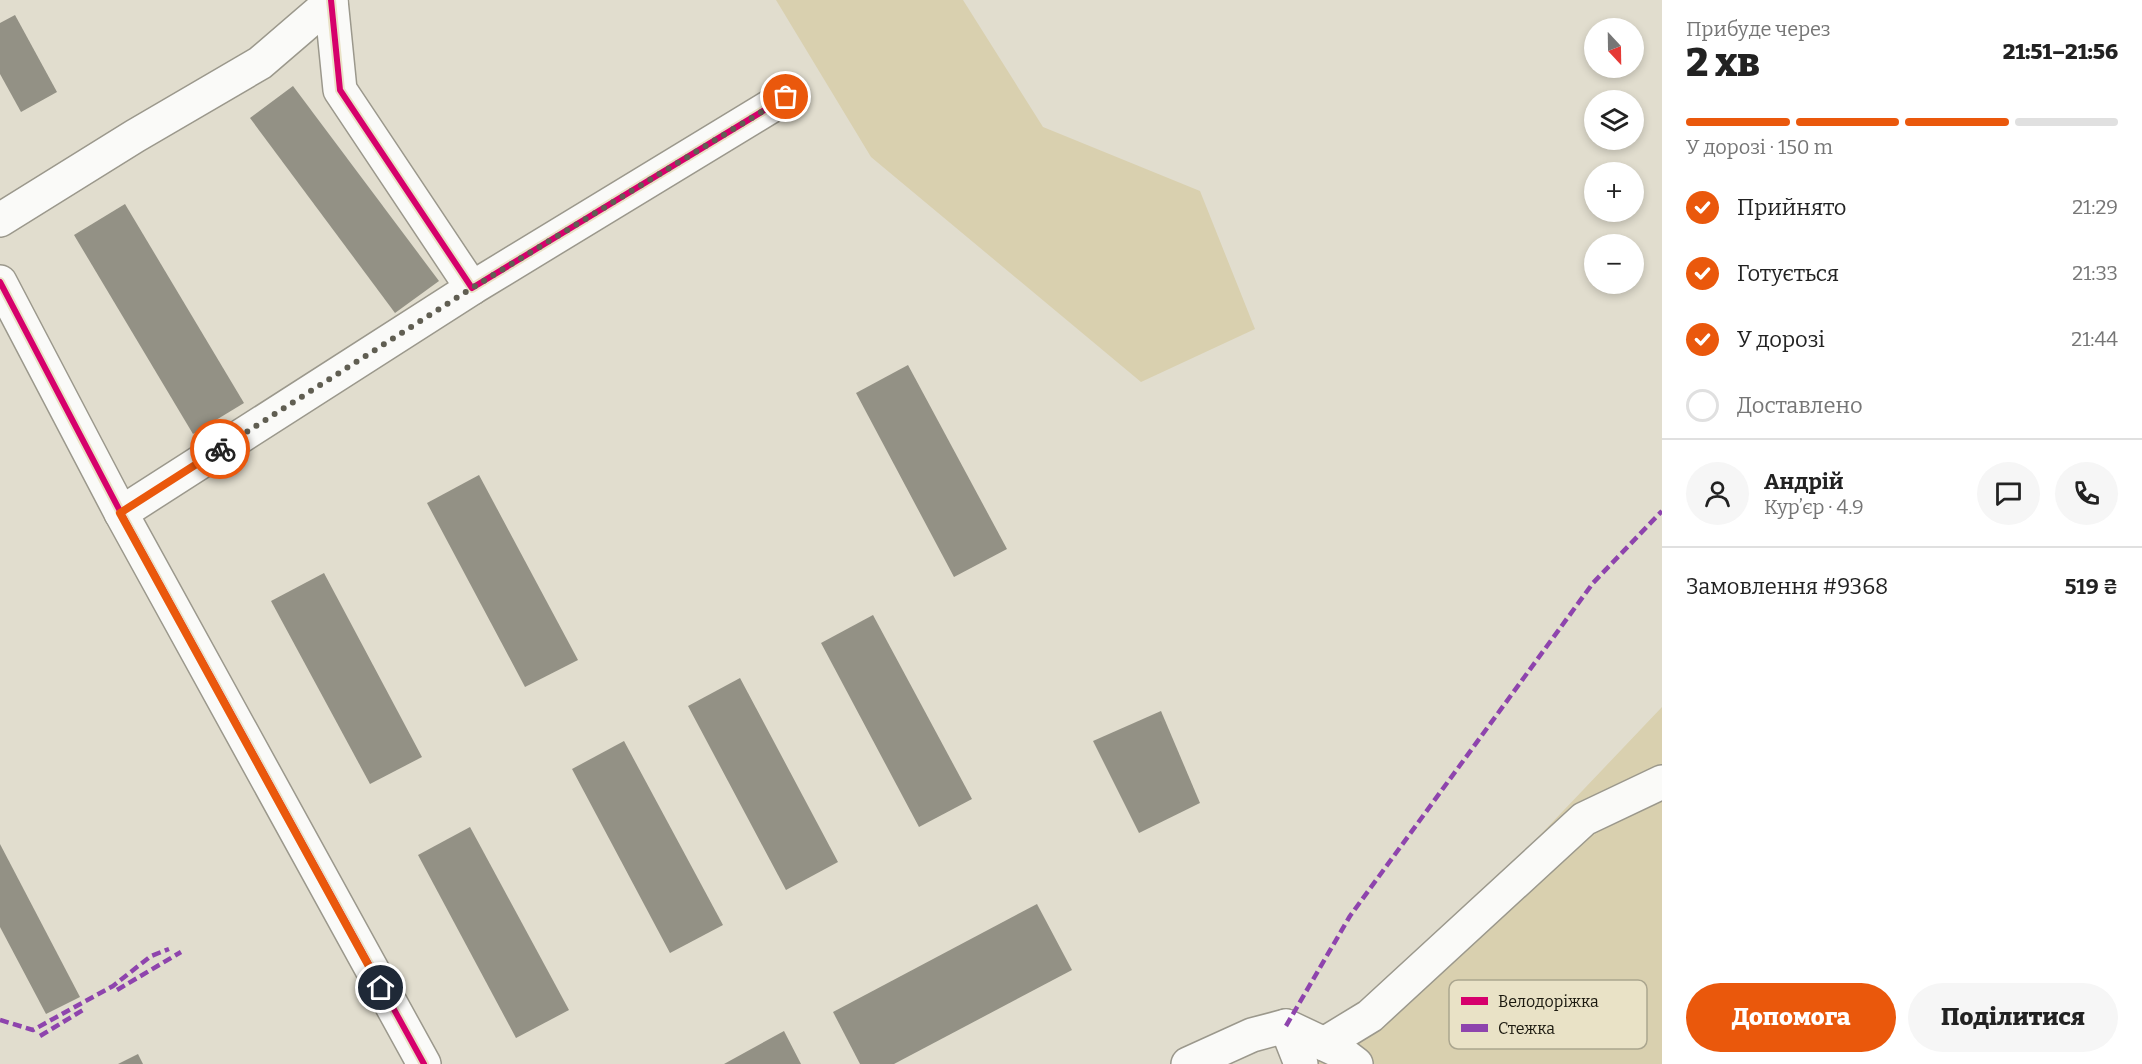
<!DOCTYPE html>
<html lang="uk">
<meta charset="utf-8">
<style>
:root{--surface:#fff;--page:#f6f6f6;--text:#222;--muted:#767676;--line:#e0e0e0;--accent:#ea580c}
body{margin:0;font-family:Bitter,serif;background:var(--page);color:var(--text);height:100vh;display:flex;flex-direction:column;font-size:22px;white-space:nowrap}
*{box-sizing:border-box;margin:0}
p{font-size:20px;color:var(--muted)}
.icon{flex:none;width:33px;height:33px;fill:none;stroke:currentColor;stroke-width:2;stroke-linecap:round;stroke-linejoin:round}
.map{position:relative;flex:1;overflow:hidden}
.drawer{display:flex;flex-direction:column;background:var(--surface);width:480px}
.drawer>*{flex:none}
.needle{width:39px;rotate:158deg}
.buttons{position:absolute;left:1584px;top:18px;display:grid;gap:12px}
.buttons a{display:grid;place-items:center;width:60px;height:60px;border-radius:50%;background:var(--surface);box-shadow:0 3px 9px #0003;font-size:30px}
.pin{position:absolute;display:grid;place-items:center;width:51px;height:51px;color:#fff;margin:-26px;border:3px solid #fff;border-radius:50%;box-shadow:0 2px 6px #0007}
.courier{position:absolute;display:grid;place-items:center;width:60px;height:60px;margin:-30px;border:4px solid #ea580c;border-radius:50%;background:#fff;color:#222;box-shadow:0 2px 8px #0007}
.head em{font-style:normal;font-weight:800}
.head div{display:flex;flex-direction:column-reverse}
.head{display:flex;align-items:center;justify-content:space-between;height:102px;padding:0 24px}
h1{font-size:39px;font-weight:800;line-height:45px}
.bar{display:grid;grid-template-columns:repeat(4,1fr);gap:9px 6px;align-content:center;height:72px;padding:0 24px}
.bar i{height:8px;border-radius:4px;background:var(--line)}
.bar .active{background:var(--accent)}
.bar p{grid-column:span 4}
.line{display:flex;align-items:center;gap:15px;padding:0 24px;border-top:2px solid var(--line)}
.line div{flex:1}
.round{display:grid;place-items:center;flex:none;width:63px;height:63px;border-radius:32px;background:var(--page)}
ol{padding:0 24px;list-style:none}
li{display:flex;align-items:center;gap:18px;height:66px}
li p{margin-inline-start:auto}
li .icon{padding:6px;border-radius:50%;background:var(--accent);color:#fff;stroke-width:4}
li:last-child{color:var(--muted)}
li i{width:33px;height:33px;border:3px solid var(--line);border-radius:50%}
.action{display:flex;gap:12px;margin-top:auto;padding:12px 24px}
.action a{flex:1;height:69px;border-radius:36px;background:var(--accent);color:#fff;font-size:24px;font-weight:800;line-height:69px;text-align:center}
.action a+a{background:var(--page);color:var(--text)}
main{display:flex;flex:1;min-height:0}
.map>svg:first-child{display:block}
.green{fill:#d9d0af}
.building{fill:#939185}
.lines{fill:none;stroke-linecap:round;stroke-linejoin:round}
.minor-casing{stroke:#9b988c;stroke-width:36}
.minor{stroke:#fafaf8;stroke-width:33}
.quiet{stroke:#8e44ad;stroke-width:4.5;stroke-dasharray:9 4.5;stroke-linecap:butt}
.cycleway-casing{stroke:#e9e2c6;stroke-width:10}
.cycleway{stroke:#d6006c;stroke-width:6}
.done{stroke:#605e52;stroke-width:6;stroke-dasharray:0 10.8}
.route{stroke:#ea580c;stroke-width:8}
.key{fill:#e9e2c6;stroke:#aba68f;stroke-width:1.5}
.key-label{font-size:16px;fill:#1b190f}
</style>
<main>
<div class="map">
<svg width="1662" height="1064" viewBox="0 0 1662 1064">
<rect width="100%" height="100%" fill="#e1ddce"/>
<g class="green">
<polygon points="776,0 963,0 1043,127 1200,191 1255,329 1141,382 871,157"/>
<polygon points="1662,707 1662,1064 1307,1064 1369,1015"/>
</g>
<g class="building">
<polygon points="15,15 57,92 21,112 0,74 0,23"/>
<polygon points="293,86 439,281 395,313 250,118"/>
<polygon points="125,204 244,403 193,434 74,235"/>
<polygon points="908,365 1007,549 954,577 856,393"/>
<polygon points="479,475 578,660 525,687 427,503"/>
<polygon points="324,573 422,757 370,784 271,601"/>
<polygon points="873,615 972,799 919,827 821,643"/>
<polygon points="740,678 838,862 786,890 688,706"/>
<polygon points="1161,711 1200,803 1139,833 1093,741"/>
<polygon points="624,741 723,925 670,953 572,769"/>
<polygon points="470,827 569,1010 516,1038 418,855"/>
<polygon points="0,844 80,997 46,1014 0,927"/>
<polygon points="1037,904 1072,970 894,1064 860,1064 833,1012"/>
<polygon points="784,1031 801,1064 724,1064"/>
<polygon points="138,1054 143,1064 118,1064"/>
</g>
<g class="lines">
<g class="minor-casing">
<g id="minor">
<polyline points="331,0 340,90 472,288 786,97"/>
<polyline points="0,220 135,136 260,63 331,2"/>
<polyline points="0,282 121,513 424,1064"/>
<polyline points="121,513 472,288"/>
<polyline points="1286,1026 1301,1064"/>
<polyline points="1324,1044 1370,1016 1584,819 1662,782"/>
<polyline points="1188,1064 1252,1035 1286,1026 1339,1051 1356,1064"/>
</g>
</g>
<use href="#minor" class="minor"/>
<g class="quiet">
<polyline points="117,990 181,952"/>
<polyline points="0,1020 33,1030 113,986 151,956 169,949"/>
<polyline points="1286,1026 1350,916 1593,583 1662,511"/>
<polyline points="40,1036 83,1010"/>
</g>
<g class="cycleway-casing">
<g id="cycleway">
<polyline points="331,0 340,90 472,288 786,97"/>
<polyline points="0,282 121,513 424,1064"/>
</g>
</g>
<use href="#cycleway" class="cycleway"/>
</g>
<g class="lines">
<polyline class="done" points="220,449 472,288 786,97"/>
<polyline class="route" points="220,449 120,513 381,988"/>
</g>
<rect x="1449" y="980" width="198" height="69" rx="9" class="key"/>
<rect x="1461" y="997" width="27" height="8" fill="#d6006c"/>
<rect x="1461" y="1024" width="27" height="8" fill="#8e44ad"/>
<g class="key-label">
<text x="1498" y="1007">Велодоріжка</text>
<text x="1498" y="1034">Стежка</text>
</g>
</svg>
<div class="buttons">
<a><svg class="needle" viewBox="-14 -14 28 28"><path d="M0-13l5 13h-10z" fill="#e53935"/><path d="M0 13l5-13h-10z" fill="#767676"/></svg></a>
<a><svg class="icon" aria-label="layers" viewBox="0 0 24 24"><path d="M12 4l9 5-9 5-9-5zM3 14l9 5 9-5"/></svg></a>
<a>+</a>
<a>−</a>
</div>
<div class="pin" style="left:786px;top:97px;background:#ea580c"><svg class="icon" aria-label="bag" viewBox="0 0 24 24"><path d="M5 8h14l-1 12H6zM9 8a3 3 0 0 1 6 0"/></svg></div>
<div class="pin" style="left:381px;top:988px;background:#1f2937"><svg class="icon" aria-label="home" viewBox="0 0 24 24"><path d="M3 11l9-7 9 7M6 9v11h12V9"/></svg></div>
<div class="courier" style="left:220px;top:449px"><svg class="icon" aria-label="bike" viewBox="0 0 24 24"><circle cx="6" cy="16" r="4"/><circle cx="18" cy="16" r="4"/><path d="M6 16l4-8h5l3 8M10 8l3 8H6M13 5h3"/></svg></div>
</div>
<section class="drawer">
<div class="head"><div><h1>2 хв</h1><p>Прибуде через</p></div><em>21:51–21:56</em></div>
<div class="bar"><i class="active"></i><i class="active"></i><i class="active"></i><i></i><p>У дорозі · 150 m</p></div>
<ol>
<li><svg class="icon" aria-label="check" viewBox="0 0 24 24"><path d="M5 12l5 5 9-10"/></svg>Прийнято<p>21:29</p></li>
<li><svg class="icon" aria-label="check" viewBox="0 0 24 24"><path d="M5 12l5 5 9-10"/></svg>Готується<p>21:33</p></li>
<li><svg class="icon" aria-label="check" viewBox="0 0 24 24"><path d="M5 12l5 5 9-10"/></svg>У дорозі<p>21:44</p></li>
<li><i></i>Доставлено</li>
</ol>
<div class="line" style="height:108px"><a class="round"><svg class="icon" aria-label="person" viewBox="0 0 24 24"><circle cx="12" cy="8" r="4"/><path d="M4 21q1-7 8-7t8 7"/></svg></a><div><b>Андрій</b><p>Кур’єр · 4.9</p></div><a class="round"><svg class="icon" aria-label="chat" viewBox="0 0 24 24"><path d="M4 5h16v11H9l-5 4z"/></svg></a><a class="round"><svg class="icon" aria-label="phone" viewBox="0 0 24 24"><path d="M5 4h4l2 5-3 2q2 4 5 5l2-3 5 2v4C11 20 4 13 5 4z"/></svg></a></div>
<div class="line" style="height:78px"><div>Замовлення #9368</div><b>519 ₴</b></div>
<div class="action"><a>Допомога</a><a>Поділитися</a></div>
</section>
</main>
